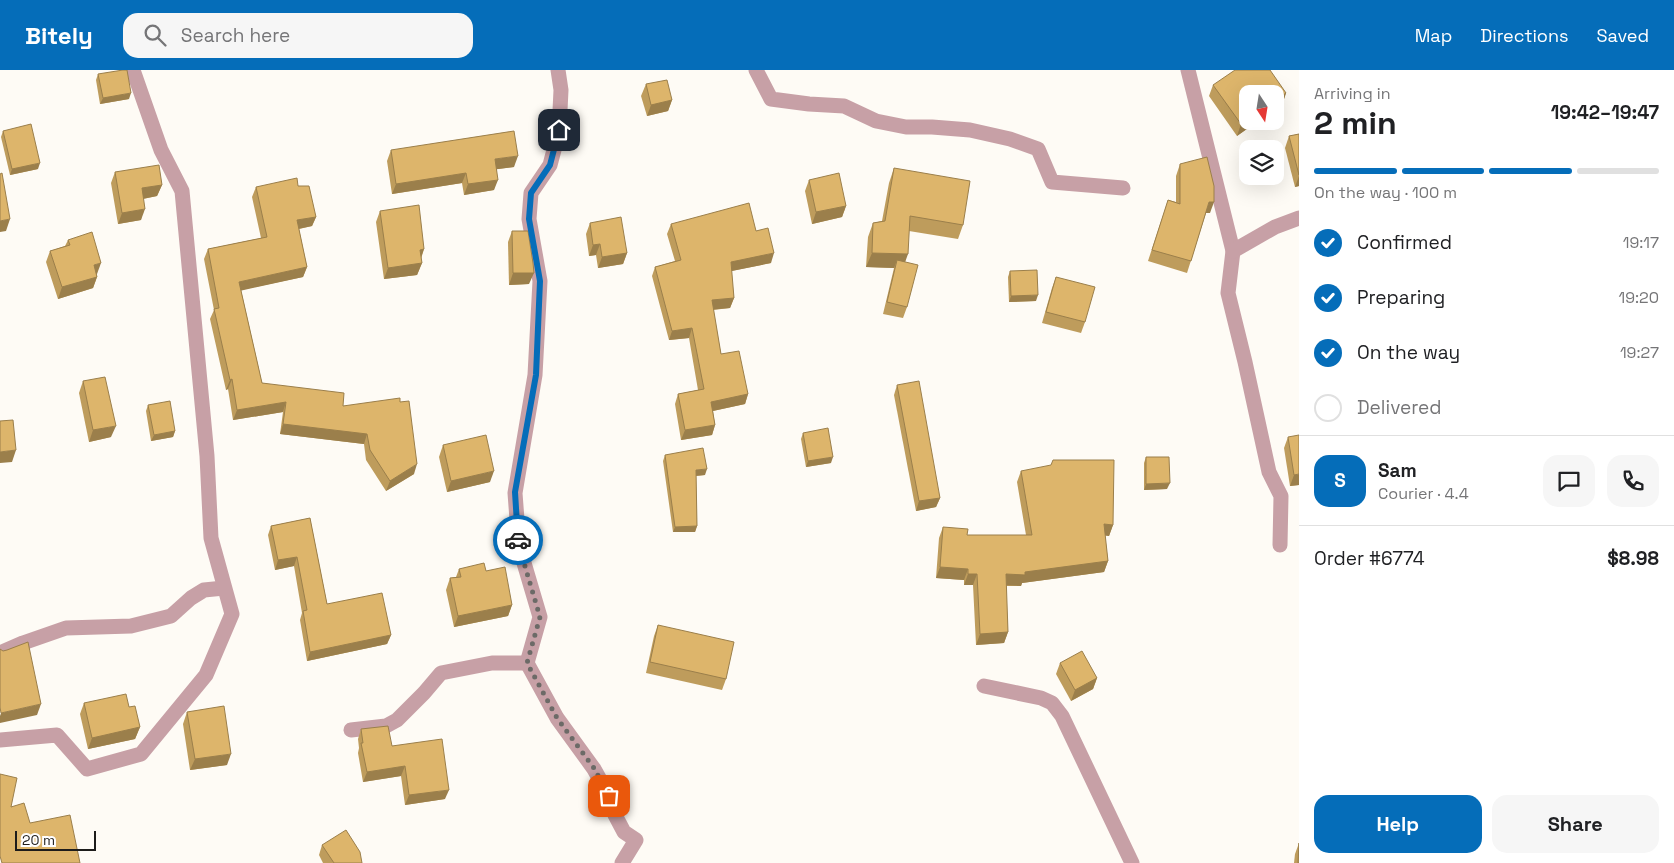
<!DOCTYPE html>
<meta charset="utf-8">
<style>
:root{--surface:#fff;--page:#f6f6f6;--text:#202124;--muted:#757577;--line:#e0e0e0;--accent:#056db9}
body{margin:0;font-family:"Space Grotesk",sans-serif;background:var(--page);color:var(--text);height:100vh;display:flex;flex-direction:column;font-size:19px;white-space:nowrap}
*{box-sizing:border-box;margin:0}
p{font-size:16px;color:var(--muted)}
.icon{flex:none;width:28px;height:28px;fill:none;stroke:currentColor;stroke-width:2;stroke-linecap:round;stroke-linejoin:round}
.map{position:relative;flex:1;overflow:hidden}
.drawer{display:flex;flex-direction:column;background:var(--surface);width:375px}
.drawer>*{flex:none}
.needle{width:32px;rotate:168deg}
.buttons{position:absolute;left:1239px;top:15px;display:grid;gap:10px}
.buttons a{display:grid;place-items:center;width:45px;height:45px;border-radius:10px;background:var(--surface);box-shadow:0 5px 20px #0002;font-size:25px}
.scale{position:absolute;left:15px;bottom:12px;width:81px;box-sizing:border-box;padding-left:5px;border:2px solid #1d1c1a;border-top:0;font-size:14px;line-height:18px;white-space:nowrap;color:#1d1c1a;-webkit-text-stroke:4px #fff;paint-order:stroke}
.pin{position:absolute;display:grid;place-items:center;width:42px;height:42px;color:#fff;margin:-21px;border-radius:10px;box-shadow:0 2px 8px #0006}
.courier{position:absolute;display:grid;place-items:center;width:50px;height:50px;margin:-25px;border:4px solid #056db9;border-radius:50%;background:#fff;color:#222;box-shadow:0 1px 6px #0007}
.summary em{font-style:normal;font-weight:800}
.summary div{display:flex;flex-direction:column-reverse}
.summary{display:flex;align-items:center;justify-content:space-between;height:85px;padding:0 15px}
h1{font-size:32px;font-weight:800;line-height:38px}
.bar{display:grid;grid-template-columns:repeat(4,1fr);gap:8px 5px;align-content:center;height:60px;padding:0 15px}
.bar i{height:6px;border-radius:4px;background:var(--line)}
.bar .on{background:var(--accent)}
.bar p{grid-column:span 4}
.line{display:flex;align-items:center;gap:12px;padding:0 15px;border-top:1px solid var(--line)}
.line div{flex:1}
.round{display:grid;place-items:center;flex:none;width:52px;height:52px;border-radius:15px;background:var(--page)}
ol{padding:0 15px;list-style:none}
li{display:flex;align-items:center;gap:15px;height:55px}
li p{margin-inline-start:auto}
li .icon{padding:5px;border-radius:50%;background:var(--accent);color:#fff;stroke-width:4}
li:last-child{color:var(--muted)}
li i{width:28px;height:28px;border:2px solid var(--line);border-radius:50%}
.cta{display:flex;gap:10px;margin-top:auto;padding:10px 15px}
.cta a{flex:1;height:58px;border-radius:15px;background:var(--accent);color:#fff;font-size:20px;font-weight:800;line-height:58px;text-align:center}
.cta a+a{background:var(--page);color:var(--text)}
header{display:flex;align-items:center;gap:30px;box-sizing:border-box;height:70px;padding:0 25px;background:var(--accent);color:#fff}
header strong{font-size:24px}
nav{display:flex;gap:28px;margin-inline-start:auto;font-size:18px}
.search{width:350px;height:45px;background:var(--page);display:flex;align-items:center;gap:12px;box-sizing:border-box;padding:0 18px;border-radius:15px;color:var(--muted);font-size:19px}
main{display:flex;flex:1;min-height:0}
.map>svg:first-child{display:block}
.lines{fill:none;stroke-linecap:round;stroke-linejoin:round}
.street{stroke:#c7a0a6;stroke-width:15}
.wall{fill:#be9c5c}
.shaded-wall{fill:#9b7f4b}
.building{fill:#ddb56b;stroke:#9b7f4b}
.done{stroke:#6c6a67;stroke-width:5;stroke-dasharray:0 9}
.route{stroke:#056db9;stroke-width:6}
</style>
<header>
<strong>Bitely</strong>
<div class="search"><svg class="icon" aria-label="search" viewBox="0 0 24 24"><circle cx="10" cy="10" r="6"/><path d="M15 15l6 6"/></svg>Search here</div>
<nav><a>Map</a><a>Directions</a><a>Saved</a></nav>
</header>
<main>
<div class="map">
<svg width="1299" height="793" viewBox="0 0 1299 793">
<rect width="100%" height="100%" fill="#fefbf5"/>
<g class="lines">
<g class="street">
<polyline points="558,0 561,20 559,61 550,95 531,123 529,149 540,211 535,305 515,423 519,476 540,547 527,593 557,648 594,699 609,726 615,745 624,762 636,770 622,793"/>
<polyline points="756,0 771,29 809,34 844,36 876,51 906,57 932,57 970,60 1010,69 1038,79 1052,112 1123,118"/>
<polyline points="1188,0 1233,181 1228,223 1245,292 1269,402 1281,426 1280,475"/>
<polyline points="1233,181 1275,157 1299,148"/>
<polyline points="0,583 23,573 66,558 131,556 171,546 191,528 204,520 224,518"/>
<polyline points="984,616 1041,628 1052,633 1062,646 1132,793"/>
<polyline points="351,660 386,656 397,650 424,623 441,603 492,593 527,593"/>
<polyline points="0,670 57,665 87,699 141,684 206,605 232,544 211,468 207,386 182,121 161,80 133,0"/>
</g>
</g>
<g class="wall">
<polygon points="98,4 129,29 100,34 96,10"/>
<polygon points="646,14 672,30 668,41 647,46 641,26"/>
<polygon points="1213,15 1286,23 1282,35 1275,39 1275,24 1248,51 1258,51 1237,66 1209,26"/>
<polygon points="3,61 38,99 10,105 1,67"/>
<polygon points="1299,64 1299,116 1295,117 1285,78 1289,66"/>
<polygon points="391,80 514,97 497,99 494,120 464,125 462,113 392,124 387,91"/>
<polygon points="1180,94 1210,143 1206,143 1187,203 1148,191 1168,130 1176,132 1176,106"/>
<polygon points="894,98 963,155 958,169 909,161 905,192 907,237 903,248 883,244 894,198 866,197 868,167 873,153 882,151 889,113"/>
<polygon points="115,102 162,115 157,126 143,129 141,150 118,154 111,113"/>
<polygon points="809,110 846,136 842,147 812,154 805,121"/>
<polygon points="298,116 316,147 312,156 299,159 307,197 303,207 241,220 262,313 343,336 414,404 386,421 366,390 364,374 280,364 283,342 233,350 228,319 226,320 210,249 214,240 204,189 208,179 261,168 252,127 256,117"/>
<polygon points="380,141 424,179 421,189 422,193 417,205 384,209 376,152"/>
<polygon points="590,153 627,183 623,194 598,198 596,185 589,186 586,164"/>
<polygon points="671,154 756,161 771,193 731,201 734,228 730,238 713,240 721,284 748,324 745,334 713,341 715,355 712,365 681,370 675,334 678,324 698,320 689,268 669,270 652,206 655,197 675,191 667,164"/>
<polygon points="512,161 529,214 509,215 508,172"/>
<polygon points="68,170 97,204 97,207 93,218 58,229 46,192 50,181 65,176"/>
<polygon points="1010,201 1036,231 1009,232 1008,207"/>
<polygon points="1056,207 1085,252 1081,263 1042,253 1052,218"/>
<polygon points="83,311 111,367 89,372 79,323"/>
<polygon points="897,315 940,428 936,437 916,441 894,325"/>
<polygon points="148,335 175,361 173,367 151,371 146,341"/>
<polygon points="803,363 831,393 806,397 801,369"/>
<polygon points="1288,367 1299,415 1290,416 1284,378"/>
<polygon points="443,375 490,412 447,422 439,387"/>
<polygon points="665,385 705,405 696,406 697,456 695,462 673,462 663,391"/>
<polygon points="1146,387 1167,419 1144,420 1144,393"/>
<polygon points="1021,401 1113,455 1109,466 1105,465 1108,491 1104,502 1022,513 1021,516 1006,516 1008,562 1004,573 976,575 973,515 964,515 964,510 936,508 939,468 943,457 967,465 1026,465 1017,412"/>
<polygon points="310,448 327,534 391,565 387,574 307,591 300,550 302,543 294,496 275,500 268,465 271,456"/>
<polygon points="459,499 486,501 512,535 508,546 454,557 446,520 450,508 456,507"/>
<polygon points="658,555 726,609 722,620 646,603 654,566"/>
<polygon points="1060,593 1097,608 1093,619 1071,631 1056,604"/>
<polygon points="84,633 129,637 140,657 135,669 88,679 80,644"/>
<polygon points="187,642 227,695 190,700 183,654"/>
<polygon points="361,659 392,676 445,729 405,735 401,706 363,712 358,683 359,678 358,669"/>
<polygon points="1299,773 1299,793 1294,793 1295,784"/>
<polygon points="322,775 362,793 323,793 319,785"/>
</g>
<g class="shaded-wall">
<polygon points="131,23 129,29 100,34 103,28"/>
<polygon points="1286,23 1282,35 1275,39 1275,31"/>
<polygon points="672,30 668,41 647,46 651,35"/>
<polygon points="1248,50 1248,51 1258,51 1237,66 1241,54"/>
<polygon points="518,86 514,97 491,100 495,89"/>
<polygon points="40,93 38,99 10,105 12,99"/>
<polygon points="466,103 462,113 392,124 396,114"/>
<polygon points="1299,106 1299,116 1295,117"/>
<polygon points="498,110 494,120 464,125 468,114"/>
<polygon points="162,115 157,126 137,130 142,118"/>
<polygon points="1209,132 1214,132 1210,143 1205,143"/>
<polygon points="846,136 842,147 812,154 816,142"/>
<polygon points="145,139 141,150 118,154 122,143"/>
<polygon points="316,147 312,156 293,160 297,150"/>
<polygon points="10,149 6,161 0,162 0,151"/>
<polygon points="600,174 596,185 589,186 593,175"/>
<polygon points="424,179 420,190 420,180"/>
<polygon points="627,183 623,194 598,198 602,187"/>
<polygon points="774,183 771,193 727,202 731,192"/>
<polygon points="872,183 908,184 903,198 897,190 894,198 866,197"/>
<polygon points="101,193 97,204 90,206 94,195"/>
<polygon points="422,193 417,205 384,209 388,198"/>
<polygon points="307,197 303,207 235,222 239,212"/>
<polygon points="513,203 534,203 529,214 509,215"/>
<polygon points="97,207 93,218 58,229 62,217"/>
<polygon points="1038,225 1036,231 1009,232 1011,226"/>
<polygon points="734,228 730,238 708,240 712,230"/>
<polygon points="692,258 689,268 669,270 672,261"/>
<polygon points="232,309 228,319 226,320 230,310"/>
<polygon points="748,324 745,334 708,342 711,332"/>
<polygon points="286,332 283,342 233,350 237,340"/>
<polygon points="283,354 367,364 364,374 280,364"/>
<polygon points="715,355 712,365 681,370 685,360"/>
<polygon points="116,356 111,367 89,372 93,360"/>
<polygon points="175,361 173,367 151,371 154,365"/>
<polygon points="16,380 12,392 0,393 0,382"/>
<polygon points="833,387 831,393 806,397 808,391"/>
<polygon points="417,394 414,404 386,421 390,411"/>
<polygon points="707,399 705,405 694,406 696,400"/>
<polygon points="494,401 490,412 447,422 451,411"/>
<polygon points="1299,404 1299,415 1290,416 1294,405"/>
<polygon points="1170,413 1167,419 1144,420 1146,414"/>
<polygon points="940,428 936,437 916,441 919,431"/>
<polygon points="1104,454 1113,455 1109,466 1100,465"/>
<polygon points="697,456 695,462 673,462 675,457"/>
<polygon points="297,487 294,496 275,500 278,490"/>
<polygon points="1108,491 1104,502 1022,513 1021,516 1002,515 1006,504"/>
<polygon points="940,497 968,499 964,510 936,508"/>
<polygon points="968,504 977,504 973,515 964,515"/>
<polygon points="512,535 508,546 454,557 458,546"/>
<polygon points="1008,562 1004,573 976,575 980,564"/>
<polygon points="391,565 387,574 307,591 310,582"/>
<polygon points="1097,608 1093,619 1071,631 1075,620"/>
<polygon points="41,634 37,645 0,653 0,646 1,643"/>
<polygon points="140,657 135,669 88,679 92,668"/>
<polygon points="231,684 227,695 190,700 195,689"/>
<polygon points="405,696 401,706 363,712 367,702"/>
<polygon points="449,720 445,729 405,735 409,725"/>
</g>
<g class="building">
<polygon points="123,0 127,0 131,23 103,28 98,4"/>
<polygon points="1235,0 1270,0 1286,23 1275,31 1275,24 1248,24 1248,50 1241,54 1213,15"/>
<polygon points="667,10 672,30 651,35 646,14"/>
<polygon points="31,54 40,93 12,99 3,61"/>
<polygon points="514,61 518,86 495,89 498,110 468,114 466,103 396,114 391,80"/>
<polygon points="1299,64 1299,105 1289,66"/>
<polygon points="1207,87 1214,116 1214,132 1209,132 1191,191 1152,180 1168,130 1180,134 1180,94"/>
<polygon points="159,95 162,115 142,118 145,139 122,143 115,102"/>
<polygon points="894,98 970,111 963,155 910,146 908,184 872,183 873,153 885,151"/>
<polygon points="2,103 10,149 0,151 0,104"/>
<polygon points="839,103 846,136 816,142 809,110"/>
<polygon points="297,108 298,116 309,116 316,147 297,150 307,197 239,212 262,313 344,323 343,336 400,328 400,332 409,331 417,394 390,411 370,380 367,364 283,354 286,332 237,340 232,309 230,310 214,239 219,238 208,179 267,167 256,117"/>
<polygon points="749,133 756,161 768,158 774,183 731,192 734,228 712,230 721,284 739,281 748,324 711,332 715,355 685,360 678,324 704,319 692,258 672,261 655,197 681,190 671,154"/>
<polygon points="419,135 424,179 420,180 422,193 388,198 380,141"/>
<polygon points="621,147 627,183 602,187 600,174 593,175 590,153"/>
<polygon points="512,161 528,161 533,193 534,203 513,203"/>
<polygon points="92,162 101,193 94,195 97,207 62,217 50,181 70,175 68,170"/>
<polygon points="897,190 918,195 907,237 887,232"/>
<polygon points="1037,200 1038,225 1011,226 1010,201"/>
<polygon points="1056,207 1095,217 1085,252 1046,242"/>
<polygon points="105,307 116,356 93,360 83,311"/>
<polygon points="919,311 940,428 919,431 897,315"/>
<polygon points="170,331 175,361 154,365 148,335"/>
<polygon points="13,350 16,380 0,382 0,351"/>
<polygon points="828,358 833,387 808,391 803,363"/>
<polygon points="486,365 494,401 451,411 443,375"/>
<polygon points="1299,365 1299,404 1294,405 1288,367"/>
<polygon points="703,378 707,399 696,400 697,456 675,457 665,385"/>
<polygon points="1146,387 1169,387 1170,413 1146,414"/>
<polygon points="1053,390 1114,390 1113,455 1104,454 1108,491 1025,502 1025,505 1006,504 1008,562 980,564 977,504 968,504 968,499 940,497 943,457 968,459 967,465 1032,465 1021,401 1051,395"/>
<polygon points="310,448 327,534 382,523 391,565 310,582 303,541 307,540 297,487 278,490 271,456"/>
<polygon points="484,493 486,501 505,497 512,535 458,546 450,508 461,507 459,499"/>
<polygon points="658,555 734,572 726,609 650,592"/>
<polygon points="28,572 41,634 1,643 0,637 0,579 3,581 7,580"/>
<polygon points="1082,581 1097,608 1075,620 1060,593"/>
<polygon points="126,624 129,637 135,636 140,657 92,668 84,633"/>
<polygon points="224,636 231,684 195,689 187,642"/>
<polygon points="388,656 392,676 442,669 449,720 409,725 405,696 367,702 361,673 363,673 361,659"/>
<polygon points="0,704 17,708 11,737 24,733 30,753 70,745 80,793 2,793 0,786"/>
<polygon points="346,760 360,782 362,793 334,793 322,775"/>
<polygon points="1299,773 1299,793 1298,793"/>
</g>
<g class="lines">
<polyline class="done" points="518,470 519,476 540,547 527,593 557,648 594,698 609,726"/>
<polyline class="route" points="518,470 515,422 536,305 540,211 529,149 531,123 550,95 559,60"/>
</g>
</svg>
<div class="buttons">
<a><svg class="needle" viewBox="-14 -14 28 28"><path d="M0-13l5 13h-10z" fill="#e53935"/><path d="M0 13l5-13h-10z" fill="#757577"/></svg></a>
<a><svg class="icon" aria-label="layers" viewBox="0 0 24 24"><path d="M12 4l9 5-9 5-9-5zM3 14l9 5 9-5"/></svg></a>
</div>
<div class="scale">20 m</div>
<div class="pin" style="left:609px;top:726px;background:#ea580c"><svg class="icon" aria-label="bag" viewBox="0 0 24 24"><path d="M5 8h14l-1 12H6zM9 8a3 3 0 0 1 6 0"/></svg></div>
<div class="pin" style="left:559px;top:60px;background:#1f2937"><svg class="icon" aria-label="home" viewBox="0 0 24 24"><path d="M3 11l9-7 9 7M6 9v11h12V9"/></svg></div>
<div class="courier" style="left:518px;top:470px"><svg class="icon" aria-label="car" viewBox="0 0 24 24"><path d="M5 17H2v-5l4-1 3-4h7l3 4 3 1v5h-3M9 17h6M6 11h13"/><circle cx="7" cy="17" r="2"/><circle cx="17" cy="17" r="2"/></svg></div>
</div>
<section class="drawer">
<div class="summary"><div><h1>2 min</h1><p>Arriving in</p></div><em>19:42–19:47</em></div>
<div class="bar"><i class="on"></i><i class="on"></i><i class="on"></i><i></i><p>On the way · 100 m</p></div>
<ol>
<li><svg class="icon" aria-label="check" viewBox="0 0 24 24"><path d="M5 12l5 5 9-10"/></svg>Confirmed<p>19:17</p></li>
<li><svg class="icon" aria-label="check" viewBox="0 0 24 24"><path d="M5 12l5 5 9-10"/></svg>Preparing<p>19:20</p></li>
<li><svg class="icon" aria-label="check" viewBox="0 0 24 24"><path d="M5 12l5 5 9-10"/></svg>On the way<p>19:27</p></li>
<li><i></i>Delivered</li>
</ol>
<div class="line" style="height:90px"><b class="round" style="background:var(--accent);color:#fff">S</b><div><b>Sam</b><p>Courier · 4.4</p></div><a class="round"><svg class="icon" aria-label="chat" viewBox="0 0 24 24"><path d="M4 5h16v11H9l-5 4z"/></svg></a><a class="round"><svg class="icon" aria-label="phone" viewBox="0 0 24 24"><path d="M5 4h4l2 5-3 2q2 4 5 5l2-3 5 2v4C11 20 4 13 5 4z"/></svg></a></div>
<div class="line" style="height:65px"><div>Order #6774</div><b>$8.98</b></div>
<div class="cta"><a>Help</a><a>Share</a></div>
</section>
</main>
